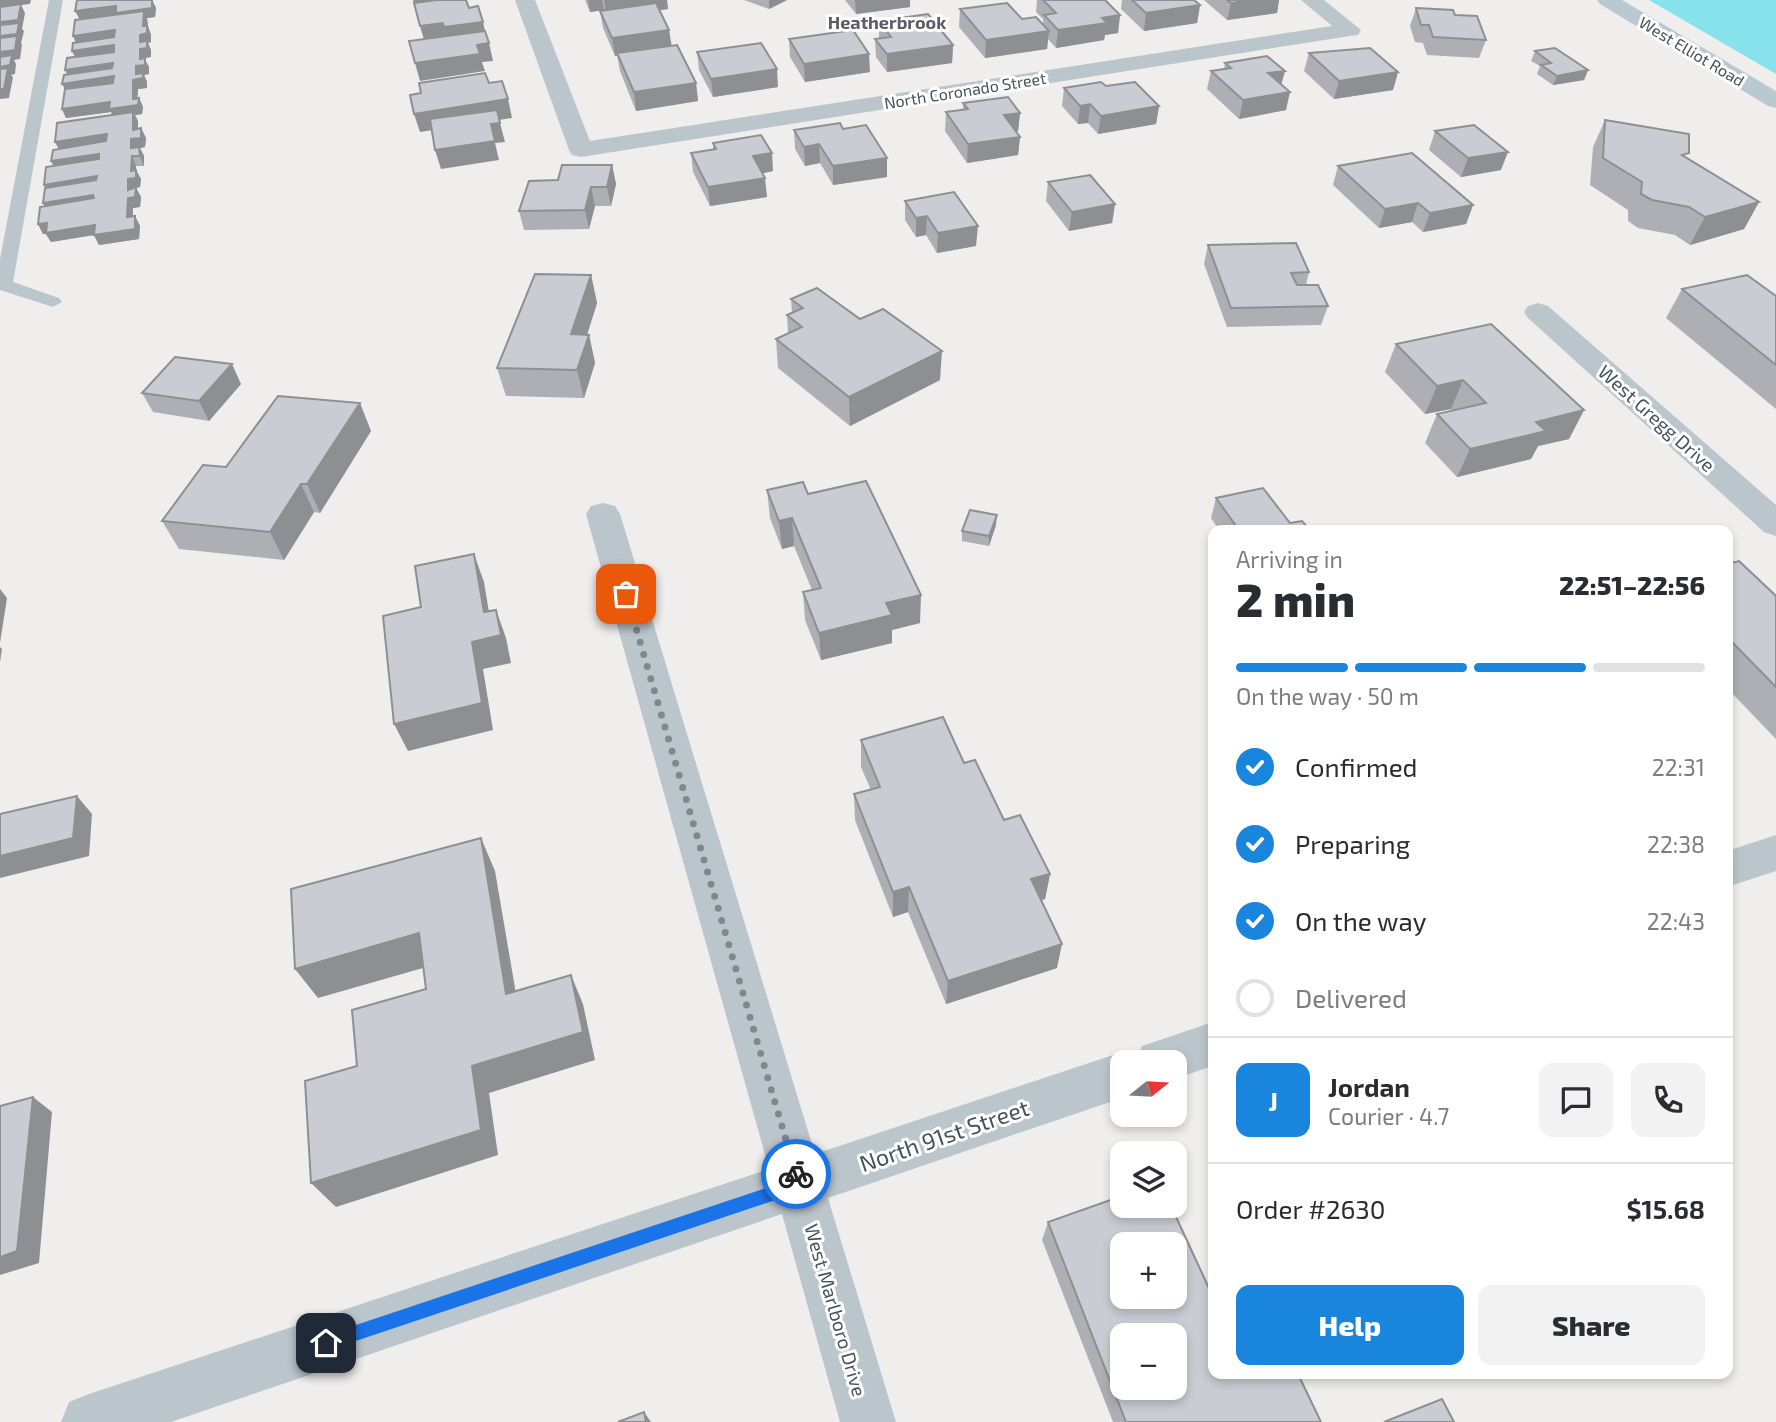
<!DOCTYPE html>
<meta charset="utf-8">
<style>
:root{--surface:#fff;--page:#f2f2f3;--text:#2b2b33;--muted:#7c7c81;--line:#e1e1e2;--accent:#1985dd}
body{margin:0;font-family:"Exo 2",sans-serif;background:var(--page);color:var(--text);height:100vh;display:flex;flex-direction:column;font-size:26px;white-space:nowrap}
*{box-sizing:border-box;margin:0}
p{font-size:23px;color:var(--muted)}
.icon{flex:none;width:38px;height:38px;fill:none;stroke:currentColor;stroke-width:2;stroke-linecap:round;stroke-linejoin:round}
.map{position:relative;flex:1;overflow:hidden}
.panel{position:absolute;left:1208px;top:525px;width:525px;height:854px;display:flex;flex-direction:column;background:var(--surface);border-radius:14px;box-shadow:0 4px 10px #0003}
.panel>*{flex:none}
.needle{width:46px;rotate:72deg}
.fabs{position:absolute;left:1110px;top:1050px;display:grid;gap:14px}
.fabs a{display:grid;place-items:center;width:77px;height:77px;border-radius:14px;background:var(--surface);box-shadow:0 4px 10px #0003;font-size:35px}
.pin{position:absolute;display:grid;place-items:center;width:60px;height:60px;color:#fff;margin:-30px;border-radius:14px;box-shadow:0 4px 10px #0006}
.courier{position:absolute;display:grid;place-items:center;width:70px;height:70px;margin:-35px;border:5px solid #1a73e8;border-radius:50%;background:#fff;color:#222;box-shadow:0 2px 9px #0007}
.head em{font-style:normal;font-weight:800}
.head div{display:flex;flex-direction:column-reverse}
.head{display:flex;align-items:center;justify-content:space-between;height:119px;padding:0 28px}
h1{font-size:46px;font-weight:800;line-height:52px}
.bar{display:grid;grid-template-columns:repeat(4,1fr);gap:10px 7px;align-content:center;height:84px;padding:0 28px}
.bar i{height:9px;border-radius:5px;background:var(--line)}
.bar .current{background:var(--accent)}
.bar p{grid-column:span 4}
.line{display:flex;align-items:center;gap:18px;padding:0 28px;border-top:2px solid var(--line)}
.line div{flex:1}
.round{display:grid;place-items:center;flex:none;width:74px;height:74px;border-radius:14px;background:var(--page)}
ol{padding:0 28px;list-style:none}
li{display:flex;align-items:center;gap:21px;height:77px}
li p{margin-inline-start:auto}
li .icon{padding:7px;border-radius:50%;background:var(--accent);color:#fff;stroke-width:4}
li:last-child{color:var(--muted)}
li i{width:38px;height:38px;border:4px solid var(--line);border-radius:50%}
.cta{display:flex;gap:14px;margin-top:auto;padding:14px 28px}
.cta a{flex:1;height:80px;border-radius:14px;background:var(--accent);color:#fff;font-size:28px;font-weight:800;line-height:80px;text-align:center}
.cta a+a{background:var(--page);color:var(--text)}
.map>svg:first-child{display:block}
.water{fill:#87e2eb}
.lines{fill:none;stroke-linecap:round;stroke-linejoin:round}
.service{fill:#bbc6cc;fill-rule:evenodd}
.minor{fill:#bbc6cc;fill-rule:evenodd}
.secondary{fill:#bac8d1;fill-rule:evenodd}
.wall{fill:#adafb5}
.shaded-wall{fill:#8d8f93}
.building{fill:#c9ccd2;stroke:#8d8f93;stroke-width:2;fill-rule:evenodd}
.route{fill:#1a73e8}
.done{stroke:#81888d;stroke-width:7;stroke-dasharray:0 12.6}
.labels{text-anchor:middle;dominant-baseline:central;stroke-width:6;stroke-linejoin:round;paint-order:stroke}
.far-street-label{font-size:16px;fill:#45525a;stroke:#fff}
.far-neighbourhood-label{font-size:18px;font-weight:bold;fill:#595e62;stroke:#fff}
.street-label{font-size:19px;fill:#45525a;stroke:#fff}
.near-street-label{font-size:23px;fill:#45525a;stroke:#fff}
</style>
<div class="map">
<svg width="1776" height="1422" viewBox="0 0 1776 1422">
<rect width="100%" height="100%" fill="#f0eded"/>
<polygon class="water" points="1649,0 1776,0 1776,74"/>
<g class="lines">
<polygon class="service" points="49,0 63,0 13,282 59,298 62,302 53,307 0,290 0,259"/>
<g class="minor">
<polygon points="515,0 535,0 590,141 1332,26 1301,0 1324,0 1361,30 1358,35 1350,36 581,157 572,155 569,150"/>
<polygon points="1538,303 1548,306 1776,505 1776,536 1764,532 1528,318 1524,312 1528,306"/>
<polygon points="603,503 615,506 620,514 815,1154 1122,1052 1137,1058 1142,1046 1213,1022 1213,1066 1174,1079 1174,1062 1122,1062 1122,1098 828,1198 896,1422 840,1422 782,1214 171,1422 61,1422 69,1402 89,1394 769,1169 586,514 591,506"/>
<polygon points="1776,835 1776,871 1727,887 1727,851"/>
</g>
<polygon class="secondary" points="1597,0 1622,0 1776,91 1776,108 1768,106 1600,4"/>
</g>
<g class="wall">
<polygon points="152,0 156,8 155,17 147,18 148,26 151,35 151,42 148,43 151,50 151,57 144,58 149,67 149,74 144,75 147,82 147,88 138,89 137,98 139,98 143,107 142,114 135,115 138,121 138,129 141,128 146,138 145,147 140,148 144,156 144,166 136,166 136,170 141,179 140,187 136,188 141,197 140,207 133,208 133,216 135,216 140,226 139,239 99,245 94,235 51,242 46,234 43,234 38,224 45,206 43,203 46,188 44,185 54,166 59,149 55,142 112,115 111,112 66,118 62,109 67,74 65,70 75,57 72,51 76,42 73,36 79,20"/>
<polygon points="585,0 669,0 667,0 668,9 660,10 669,30 671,46 696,83 698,101 636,111 620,71 617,55 615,56 603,28 600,11 604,10 590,12"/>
<polygon points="744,0 787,0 769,9"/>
<polygon points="845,0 910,0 910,7 856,14"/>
<polygon points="1037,0 1105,0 1120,15 1118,33 1105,35 1104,40 1056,48 1048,39 1047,49 985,58 959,27 960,9 1022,19 1043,24 1043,19 1036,12"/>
<polygon points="1122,0 1194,0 1200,5 1197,23 1144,31 1121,9"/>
<polygon points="1204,0 1279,0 1277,13 1227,20"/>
<polygon points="1416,8 1455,15 1486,40 1479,58 1427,55 1423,43 1415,42 1410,26"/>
<polygon points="879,21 953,45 952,63 887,72 876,57 875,39 879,39"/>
<polygon points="789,39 870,72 805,82 790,57"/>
<polygon points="1535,51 1588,70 1584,80 1553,85 1537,74 1540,66 1531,61"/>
<polygon points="697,52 778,87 713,97 699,70"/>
<polygon points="1309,53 1398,72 1393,90 1334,99 1304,71"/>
<polygon points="1225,63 1285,71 1281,84 1286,110 1239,119 1207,89 1211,71 1224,69"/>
<polygon points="1106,86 1159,106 1156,124 1098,134 1088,123 1078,124 1062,106 1064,88"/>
<polygon points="963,103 1020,113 1018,131 1016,132 1020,137 1018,155 967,163 945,131 946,112 963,110"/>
<polygon points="1605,120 1687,158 1759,202 1744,229 1690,245 1675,235 1638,228 1628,221 1628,210 1590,185 1593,147"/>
<polygon points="843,129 887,177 833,185 820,163 805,166 795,149 794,130"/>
<polygon points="1435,131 1501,170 1461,177 1429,150"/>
<polygon points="713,143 773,171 763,173 767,197 710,206 693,172 691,153 713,149"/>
<polygon points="612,165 616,184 611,206 595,206 589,229 524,230 519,211 558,180"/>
<polygon points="1338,166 1473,205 1466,224 1423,232 1412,222 1379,228 1333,185"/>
<polygon points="1048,182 1115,204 1112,223 1069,231 1046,201"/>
<polygon points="905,201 976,246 937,253 926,235 916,237 905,220"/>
<polygon points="1208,245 1309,272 1306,285 1328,306 1321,325 1227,327 1204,264"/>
<polygon points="591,275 597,303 587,335 589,335 595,363 584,398 506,396 497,368"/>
<polygon points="1682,289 1776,296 1776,409 1666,318"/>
<polygon points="791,299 940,380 850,426 778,368 776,339 788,334 787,315 792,313"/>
<polygon points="1396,344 1584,410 1569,439 1538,446 1531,459 1457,477 1425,443 1437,414 1452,411 1451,409 1425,414 1385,372"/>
<polygon points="241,384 209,421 153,412 142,393"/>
<polygon points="371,431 320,513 314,512 284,560 179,549 162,521 226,467"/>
<polygon points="767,490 808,494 920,623 892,630 892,643 821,660 805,620 803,592 812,590 794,546 782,549 770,518"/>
<polygon points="1216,498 1290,523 1310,530 1219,530 1211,518"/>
<polygon points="996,525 989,546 962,541 962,531"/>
<polygon points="1727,564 1776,596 1776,739 1727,688"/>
<polygon points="861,740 964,763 1004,820 1050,874 1045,899 1041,900 1057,968 946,1004 908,912 893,917 855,820 854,794 871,790 861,767"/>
<polygon points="1048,1222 1213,1374 1321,1422 1113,1422 1042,1240"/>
</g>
<g class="shaded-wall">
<polygon points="0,0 31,0 30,4 21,5 25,13 22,29 24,31 21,43 22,45 20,59 14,60 16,64 15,74 11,75 13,77 9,98 0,99"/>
<polygon points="152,0 156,8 155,17 147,18 148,26 151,35 151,42 148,43 151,50 151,57 144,58 149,67 149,74 144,75 147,82 147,88 138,89 137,105 139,98 143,107 142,114 135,115 138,121 138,138 141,128 146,138 145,147 140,148 144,156 144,166 136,149 136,157 111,112 66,118 62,109 133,99 120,21 80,20 75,11"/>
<polygon points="413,0 463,0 415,6"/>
<polygon points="588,0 602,0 604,10 590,12"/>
<polygon points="604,0 669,0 667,0 668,9 607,17"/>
<polygon points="769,0 787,0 769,9"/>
<polygon points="855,0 910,0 910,7 856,14"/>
<polygon points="1251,0 1279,0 1277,13 1227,20 1231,3"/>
<polygon points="1200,5 1197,23 1144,31 1146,13"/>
<polygon points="1120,15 1118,33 1105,35 1104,40 1056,48 1058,30 1102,18"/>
<polygon points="483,22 487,40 449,45 444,27"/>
<polygon points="443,23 448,40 425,43 420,26"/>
<polygon points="115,30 119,39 77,45 73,36"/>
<polygon points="669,30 672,48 615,56 612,38"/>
<polygon points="1049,31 1047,49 985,58 986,40"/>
<polygon points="489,43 493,61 482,62 485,71 420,81 415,63 477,45"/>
<polygon points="114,45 118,54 77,60 72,51"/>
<polygon points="953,45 952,63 887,72 887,54"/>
<polygon points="869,54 870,72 805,82 804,64"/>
<polygon points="113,63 117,72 70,79 65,70"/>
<polygon points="777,69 778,87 713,97 711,79"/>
<polygon points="1588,70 1584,80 1553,85 1557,76"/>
<polygon points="1285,71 1280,89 1268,73"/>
<polygon points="1398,72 1393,90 1334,99 1339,81"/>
<polygon points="114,76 118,86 67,93 62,84"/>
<polygon points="696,83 698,101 636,111 634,92"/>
<polygon points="1290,92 1286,110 1239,119 1243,100"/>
<polygon points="508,99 512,118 420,132 414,114"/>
<polygon points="1090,104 1088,123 1078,124 1080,106"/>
<polygon points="1159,106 1156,124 1098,134 1101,116"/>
<polygon points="1020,113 1018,131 1002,134 1004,115"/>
<polygon points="500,123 505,142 495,143 499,160 441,169 435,150 491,124"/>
<polygon points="107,134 112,143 60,151 55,142"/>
<polygon points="1020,137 1018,155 967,163 968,144"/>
<polygon points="819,144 820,163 805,166 804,147"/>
<polygon points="1508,152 1501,170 1461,177 1468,158"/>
<polygon points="772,153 773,171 755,175 753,156"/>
<polygon points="99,154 103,163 56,171 51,161"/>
<polygon points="132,156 136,166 136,178 136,170 141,179 140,187 136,188 141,197 140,207 133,208 132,227 127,217 128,179 131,171"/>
<polygon points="887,158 887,177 833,185 833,166"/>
<polygon points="612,165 616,184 611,206 607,187"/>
<polygon points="97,176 102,186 49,194 44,185"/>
<polygon points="765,178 767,197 710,206 708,187"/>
<polygon points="591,187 595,206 589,229 585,210"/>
<polygon points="93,195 98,205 48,213 43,203"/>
<polygon points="1759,202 1744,229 1690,245 1705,217"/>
<polygon points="1418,203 1412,222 1379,228 1385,209"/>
<polygon points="1115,204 1112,223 1069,231 1072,212"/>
<polygon points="1473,205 1466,224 1423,232 1430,213"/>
<polygon points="135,216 140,226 139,239 99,245 94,235 51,242 46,234 43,234 38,224 47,223 52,232"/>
<polygon points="927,216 926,235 916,237 916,218"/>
<polygon points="978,226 976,246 937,253 938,233"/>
<polygon points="591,275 597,303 578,363 571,334"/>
<polygon points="589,335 595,363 584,398 577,370"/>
<polygon points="942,351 940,380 850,426 849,397"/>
<polygon points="232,364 241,384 209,421 199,401"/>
<polygon points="1463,380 1451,409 1425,414 1437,386"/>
<polygon points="360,403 371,431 320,513 307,484"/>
<polygon points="1584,410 1569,439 1538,446 1531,459 1457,477 1470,449 1536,422"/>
<polygon points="301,484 314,512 284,560 270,532"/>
<polygon points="997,515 996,525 989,546 989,536"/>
<polygon points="792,518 794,546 782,549 779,521"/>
<polygon points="474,554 484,582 493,637 496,610 506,638 511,663 483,669 493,730 408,751 394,724 472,642 484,612"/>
<polygon points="0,589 7,598 0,643"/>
<polygon points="921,595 920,623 892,630 892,643 821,660 819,633 886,603"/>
<polygon points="0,647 2,649 0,662"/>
<polygon points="77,796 92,814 89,856 0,878 0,856"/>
<polygon points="481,838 495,871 521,1023 506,994"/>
<polygon points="1050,874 1045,899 1027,904 1031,879"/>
<polygon points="909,887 908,912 893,917 893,892"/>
<polygon points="419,933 437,964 318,998 295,969"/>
<polygon points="1062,944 1057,968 946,1004 948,981"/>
<polygon points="571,975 583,1004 595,1060 489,1093 498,1155 336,1207 311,1183 472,1066"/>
<polygon points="33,1097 52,1112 39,1263 0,1275 0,1257"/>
<polygon points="644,1412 651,1422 646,1422"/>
</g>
<g class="building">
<polygon points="77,0 152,0 152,8 116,13 116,6 75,11"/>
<polygon points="437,0 466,0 469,8 478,6 483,22 444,27 443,23 420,26 414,3"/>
<polygon points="1043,0 1105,0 1120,15 1102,18 1107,23 1058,30 1044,15 1056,13"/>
<polygon points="1132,0 1194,0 1200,5 1146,13"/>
<polygon points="1227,0 1251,0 1231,3"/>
<polygon points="656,3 669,30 612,38 600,11"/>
<polygon points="1007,3 1022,19 1036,17 1049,31 986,40 960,9"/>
<polygon points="21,4 18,20 0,22 0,7"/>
<polygon points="1416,8 1453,10 1455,15 1477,16 1486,40 1433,37 1429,25 1421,25"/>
<polygon points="144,11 143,26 147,26 147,33 140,35 140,42 147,41 147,48 140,49 140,59 145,58 145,65 136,66 136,74 143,73 143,78 133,80 133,99 139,98 138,105 109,109 110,102 62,109 65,89 113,83 114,76 62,84 64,75 112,68 113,63 65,70 67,58 114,52 114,45 72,51 73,43 114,37 115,30 73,36 75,20"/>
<polygon points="928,14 953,45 887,54 875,39 891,37 879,21"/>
<polygon points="19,23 17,34 0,36 0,25"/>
<polygon points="853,30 869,54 804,64 789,39"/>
<polygon points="485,31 489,43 477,45 480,54 415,63 409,41"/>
<polygon points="17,36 15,50 0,52 0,38"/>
<polygon points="761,43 777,69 711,79 697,52"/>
<polygon points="677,45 696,83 634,92 617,53"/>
<polygon points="1370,48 1398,72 1339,81 1309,53"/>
<polygon points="1555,48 1588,70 1557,76 1541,65 1551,63 1535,51"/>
<polygon points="12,55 10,65 0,67 0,57"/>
<polygon points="1267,56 1285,71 1268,73 1290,92 1243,100 1211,71 1231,68 1225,63"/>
<polygon points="8,68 4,89 0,89 0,69"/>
<polygon points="485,73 489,83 502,81 508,99 414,114 410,95 421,93 419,83"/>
<polygon points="1101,82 1106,86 1135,82 1159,106 1101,116 1090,104 1080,106 1064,88"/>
<polygon points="1008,97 1020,113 1004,115 1020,137 968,144 946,112 968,109 963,103"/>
<polygon points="497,110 500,123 491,124 495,141 435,150 430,119"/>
<polygon points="133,112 133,130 141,128 141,138 131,139 131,148 139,147 140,156 132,156 131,171 136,170 136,178 128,179 128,190 136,187 135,197 128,198 127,217 135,216 135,229 94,235 95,225 46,233 47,223 38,224 40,207 94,198 93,195 43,203 45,188 96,180 97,176 44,185 46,167 99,159 99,154 51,161 53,150 106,141 107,134 55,142 57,123"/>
<polygon points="1605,120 1689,134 1689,153 1682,155 1759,202 1705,217 1689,207 1652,200 1641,194 1642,182 1603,158"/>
<polygon points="840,123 843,129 866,125 887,158 833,166 819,144 804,147 794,130"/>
<polygon points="1474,125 1508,152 1468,158 1435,131"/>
<polygon points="761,135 772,153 753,156 765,178 708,187 691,153 716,149 713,143"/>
<polygon points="1412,153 1473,205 1430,213 1418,203 1385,209 1338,166"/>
<polygon points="562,165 612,165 607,187 591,187 585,210 519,211 529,181 558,180"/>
<polygon points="1090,175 1115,204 1072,212 1048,182"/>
<polygon points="954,192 978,226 938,233 927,216 916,218 905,201"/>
<polygon points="1296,243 1309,272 1291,273 1297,285 1318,285 1328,306 1231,308 1208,245"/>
<polygon points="535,274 591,275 571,334 589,335 577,370 497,368"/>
<polygon points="1747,275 1776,296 1776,365 1682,289"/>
<polygon points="817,288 860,319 883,309 942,351 849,397 776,339 802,327 787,315 803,308 791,299"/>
<polygon points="1491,324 1584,410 1536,422 1546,431 1470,449 1437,414 1486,403 1463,380 1437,386 1396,344"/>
<polygon points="175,357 232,364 199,401 142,393"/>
<polygon points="278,396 360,403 307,484 301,484 270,532 162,521 203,465 226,467"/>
<polygon points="866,481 921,595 886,603 892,615 819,633 803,592 821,588 792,518 779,521 767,490 803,482 808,494"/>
<polygon points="1263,488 1290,523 1302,521 1310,530 1239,530 1216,498"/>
<polygon points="970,510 997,515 989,536 962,531"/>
<polygon points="474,554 484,612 496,610 501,635 472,642 482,703 394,724 383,616 421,607 415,566"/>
<polygon points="1739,561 1776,596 1776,687 1733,643 1727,644 1727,564"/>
<polygon points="943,717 964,763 975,760 1004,820 1020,815 1050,874 1031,879 1062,944 948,981 909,887 893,892 854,794 880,787 861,740"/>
<polygon points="77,796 73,838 0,856 0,814"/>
<polygon points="481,838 506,994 571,975 583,1032 472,1066 481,1130 311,1183 305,1081 357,1066 352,1010 426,989 419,933 295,969 291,889"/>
<polygon points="33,1097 17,1251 0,1257 0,1106"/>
<path d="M1122 1196V1206H1171L1213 1297V1374H1298L1321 1422H1126L1048 1222ZM1122 1244H1174V1297H1122ZM1122 1335H1174V1388H1122Z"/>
<polygon points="1442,1399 1454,1422 1384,1422"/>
<polygon points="644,1412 646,1422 618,1422"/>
</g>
<polygon class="route" points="796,1167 801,1169 807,1184 804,1189 799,1192 326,1351 320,1348 318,1343 320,1337 326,1335 790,1180 791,1169"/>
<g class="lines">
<polyline class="done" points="626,594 796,1174"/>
</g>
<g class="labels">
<g class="far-street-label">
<text transform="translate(1692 51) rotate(31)">West Elliot Road</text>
<text transform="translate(965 90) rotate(-9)">North Coronado Street</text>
</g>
<g class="far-neighbourhood-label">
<text x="887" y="22">Heatherbrook</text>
</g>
<g class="street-label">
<text transform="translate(1657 418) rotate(42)">West Gregg Drive</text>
<text transform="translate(836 1310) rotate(74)">West Marlboro Drive</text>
</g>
<g class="near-street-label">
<text transform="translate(944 1135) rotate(-19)">North 91st Street</text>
</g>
</g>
</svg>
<div class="fabs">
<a><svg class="needle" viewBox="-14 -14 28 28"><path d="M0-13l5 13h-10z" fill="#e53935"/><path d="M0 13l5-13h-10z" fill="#7c7c81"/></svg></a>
<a><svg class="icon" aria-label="layers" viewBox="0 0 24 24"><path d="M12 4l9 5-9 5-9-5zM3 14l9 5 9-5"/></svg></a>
<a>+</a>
<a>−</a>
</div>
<div class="pin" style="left:626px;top:594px;background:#ea580c"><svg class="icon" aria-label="bag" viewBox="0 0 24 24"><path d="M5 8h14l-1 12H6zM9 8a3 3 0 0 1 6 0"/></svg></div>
<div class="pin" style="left:326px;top:1343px;background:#1f2937"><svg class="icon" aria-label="home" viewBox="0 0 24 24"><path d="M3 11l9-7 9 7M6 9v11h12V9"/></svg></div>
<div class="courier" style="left:796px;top:1174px"><svg class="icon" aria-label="bike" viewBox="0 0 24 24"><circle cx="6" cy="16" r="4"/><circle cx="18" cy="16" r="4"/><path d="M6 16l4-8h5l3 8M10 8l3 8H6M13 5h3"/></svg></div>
<section class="panel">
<div class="head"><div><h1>2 min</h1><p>Arriving in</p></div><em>22:51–22:56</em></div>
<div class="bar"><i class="current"></i><i class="current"></i><i class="current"></i><i></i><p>On the way · 50 m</p></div>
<ol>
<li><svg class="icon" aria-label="check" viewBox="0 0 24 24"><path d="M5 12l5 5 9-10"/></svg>Confirmed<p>22:31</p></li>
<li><svg class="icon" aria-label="check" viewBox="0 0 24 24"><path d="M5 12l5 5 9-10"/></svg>Preparing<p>22:38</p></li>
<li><svg class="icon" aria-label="check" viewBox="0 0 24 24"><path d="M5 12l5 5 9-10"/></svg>On the way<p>22:43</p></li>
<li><i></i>Delivered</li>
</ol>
<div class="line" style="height:126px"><b class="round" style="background:var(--accent);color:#fff">J</b><div><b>Jordan</b><p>Courier · 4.7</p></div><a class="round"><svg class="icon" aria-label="chat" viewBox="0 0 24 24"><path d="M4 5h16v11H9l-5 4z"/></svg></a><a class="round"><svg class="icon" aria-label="phone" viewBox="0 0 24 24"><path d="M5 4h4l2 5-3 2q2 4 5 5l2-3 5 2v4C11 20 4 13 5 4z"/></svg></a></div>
<div class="line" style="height:91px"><div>Order #2630</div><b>$15.68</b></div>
<div class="cta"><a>Help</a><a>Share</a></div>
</section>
</div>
